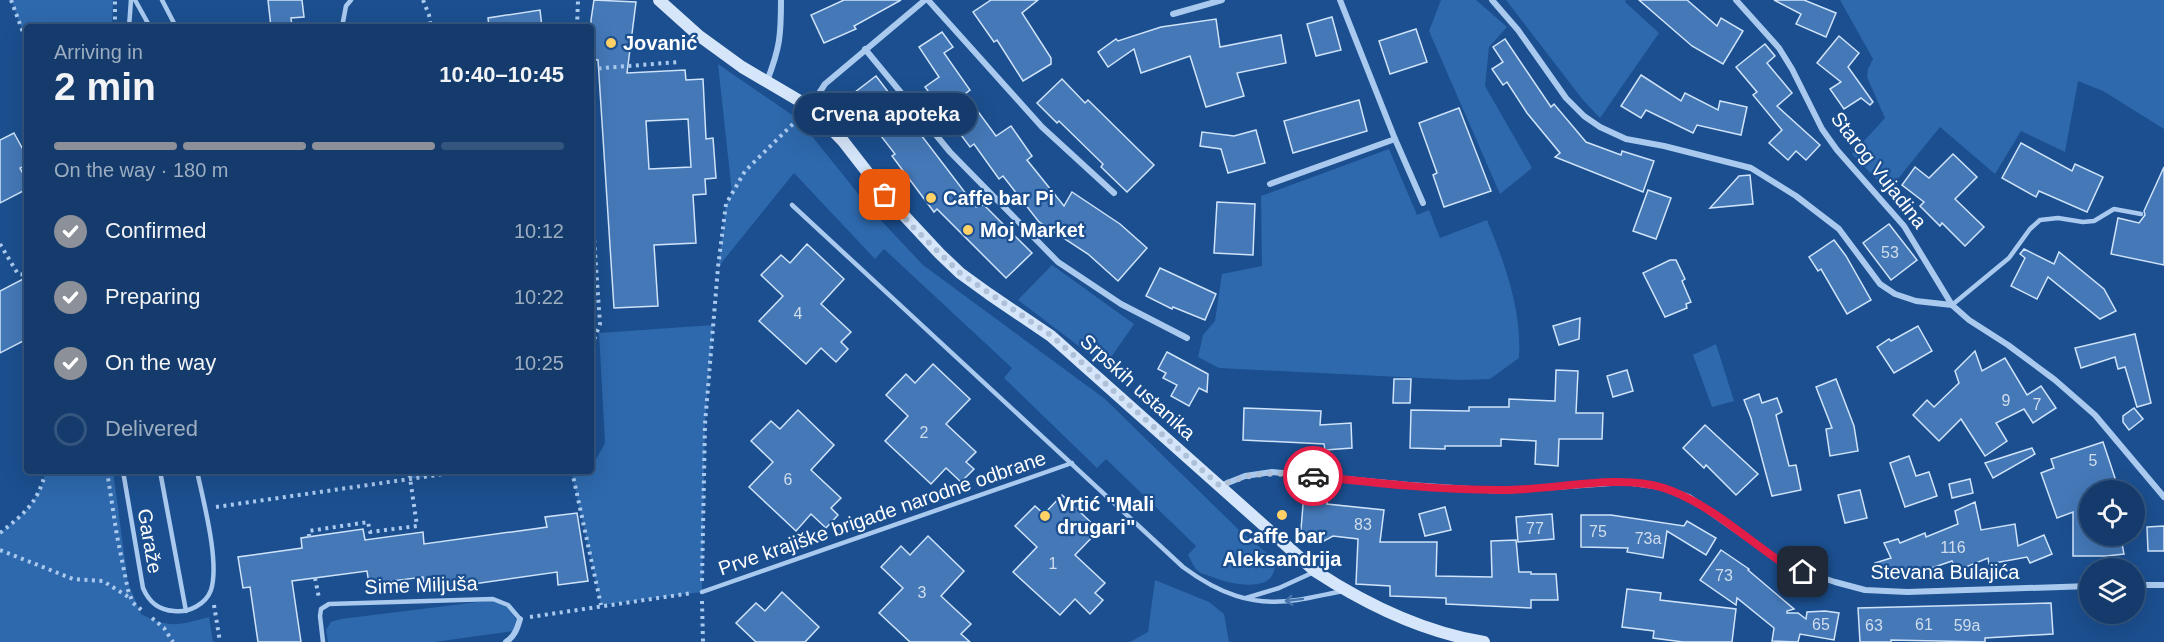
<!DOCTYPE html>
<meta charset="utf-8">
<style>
:root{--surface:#143b6b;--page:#1d4271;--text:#f1f3f6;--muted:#9dadc1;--line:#33557e;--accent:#8c9099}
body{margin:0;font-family:Helvetica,sans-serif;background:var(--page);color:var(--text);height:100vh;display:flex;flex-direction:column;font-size:22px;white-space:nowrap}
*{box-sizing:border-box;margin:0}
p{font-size:20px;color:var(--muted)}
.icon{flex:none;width:33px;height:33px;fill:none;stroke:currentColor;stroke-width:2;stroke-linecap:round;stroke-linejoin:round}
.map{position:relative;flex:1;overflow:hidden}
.drawer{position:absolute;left:24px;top:24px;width:570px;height:450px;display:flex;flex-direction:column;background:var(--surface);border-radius:6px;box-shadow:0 6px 24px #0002,0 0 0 2px var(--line)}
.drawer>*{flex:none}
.buttons{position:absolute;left:2079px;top:480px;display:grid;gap:12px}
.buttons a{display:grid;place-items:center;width:66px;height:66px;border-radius:50%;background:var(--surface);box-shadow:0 6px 24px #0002,0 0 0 2px var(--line);font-size:30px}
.pin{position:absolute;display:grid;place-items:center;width:51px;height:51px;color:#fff;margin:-26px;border-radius:12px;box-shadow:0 3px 9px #0006}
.courier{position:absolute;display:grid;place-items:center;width:60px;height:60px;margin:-30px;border:4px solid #e11d48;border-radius:50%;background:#fff;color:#222;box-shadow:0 2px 8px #0007}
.bubble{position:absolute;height:42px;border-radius:21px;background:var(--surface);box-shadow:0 6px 24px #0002,0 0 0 2px var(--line);font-size:20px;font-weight:600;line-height:42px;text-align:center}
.summary em{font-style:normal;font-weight:600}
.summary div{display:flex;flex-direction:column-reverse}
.summary{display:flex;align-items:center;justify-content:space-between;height:102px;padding:0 30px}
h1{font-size:39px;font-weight:600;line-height:45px}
.bar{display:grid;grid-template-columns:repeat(4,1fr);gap:9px 6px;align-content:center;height:72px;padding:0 30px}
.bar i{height:8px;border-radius:4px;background:var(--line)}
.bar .active{background:var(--accent)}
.bar p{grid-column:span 4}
ol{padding:0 30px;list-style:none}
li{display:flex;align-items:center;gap:18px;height:66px}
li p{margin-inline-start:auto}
li .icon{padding:6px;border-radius:50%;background:var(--accent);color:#fff;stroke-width:4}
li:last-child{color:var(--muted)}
li i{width:33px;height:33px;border:3px solid var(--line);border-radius:50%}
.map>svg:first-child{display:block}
.green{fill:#2e69ad}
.building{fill:#4478b7;stroke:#cfe3fa;stroke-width:1.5;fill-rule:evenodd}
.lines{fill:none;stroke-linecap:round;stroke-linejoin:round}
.path{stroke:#a9c9ee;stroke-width:4;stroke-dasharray:3 4.5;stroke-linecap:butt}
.lane{stroke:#a9c9ee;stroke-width:4.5}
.street{stroke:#a9c9ee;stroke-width:6}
.secondary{stroke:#d6e6fa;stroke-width:12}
.oneway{stroke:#4674ac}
.done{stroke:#afc1d8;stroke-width:6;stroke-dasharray:0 10.8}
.route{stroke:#e11d48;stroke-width:8}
.poi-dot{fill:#ffd166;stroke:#1b4f8f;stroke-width:2}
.labels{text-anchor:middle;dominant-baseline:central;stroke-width:4.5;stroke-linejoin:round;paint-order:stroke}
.number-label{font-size:16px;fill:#d0dded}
.poi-label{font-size:20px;font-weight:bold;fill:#fff;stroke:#1b4f8f;text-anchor:start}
.street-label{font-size:20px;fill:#fff;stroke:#1b4f8f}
</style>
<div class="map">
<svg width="2164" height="642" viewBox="0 0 2164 642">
<rect width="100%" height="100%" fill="#1b4f8f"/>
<g class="green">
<polygon points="11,0 113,0 112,27 27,27 27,43"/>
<polygon points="1441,0 1476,0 1507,27 1489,47 1485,86 1532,168 1500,194 1429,31"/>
<polygon points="1506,0 1626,0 1625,2 1659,33 1600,118 1583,100"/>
<polygon points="1840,0 2164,0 2164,129 2103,91 2078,81 2065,152 2021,131 1995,174 1940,127 1888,191 1852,154 1885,118 1867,77 1868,69 1873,59"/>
<path d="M718 64 798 119 873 212 923 265 1105 399 1240 531 1274 559C1281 595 1232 585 1212 577 1208 575 1201 574 1198 571 1194 568 1191 560 1188 555L1196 546 1106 459 1097 468 1004 378 1012 368 884 249 875 259 794 173 718 267 726 204 732 193Z"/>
<path d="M1389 149 1417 215 1429 210 1440 238 1487 220C1505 264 1522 310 1519 358L1490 379 1461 380 1219 368 1198 357 1203 335 1215 321 1222 274 1262 266 1261 196Z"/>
<polygon points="1052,265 1134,324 1105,366 1018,300"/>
<path d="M713 325 705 424 702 592 601 605 572 474 579 471H591C591 465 602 451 605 442L599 333Z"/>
<polygon points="1716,344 1734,401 1712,407 1693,355"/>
<path d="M46 471H113L128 583 141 614C170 629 179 625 209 617L213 642H0V533C26 512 37 504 46 471Z"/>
<polygon points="409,471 465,471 410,479"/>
<polygon points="1155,580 1209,602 1224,614 1229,642 1130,642 1148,632"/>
<polygon points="494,600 508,608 516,619 513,631 434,642 328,642 326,630 331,622 341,619"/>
</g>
<g class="building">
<polygon points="268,0 302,0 304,17 291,18 292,27 271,27"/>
<path d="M594 0 636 2 627 73 685 70 686 80 703 79 706 139 713 138 716 178 705 179 706 194 693 195 696 243 654 245 658 306 614 308 598 60 591 59V20ZM688 119 691 167 649 169 646 121Z"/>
<polygon points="844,0 901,0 854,26 856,29 824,43 811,15"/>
<polygon points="991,0 1038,0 1022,13 1051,58 1051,64 1023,81 997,40 994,42 973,12"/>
<polygon points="1639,0 1687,0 1717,26 1721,18 1743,31 1723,64 1692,46"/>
<polygon points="1774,0 1804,0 1836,13 1826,37 1796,24 1801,14"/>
<polygon points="540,10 542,27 489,27 488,18"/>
<polygon points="1332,17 1341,50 1316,56 1307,24"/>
<polygon points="1216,19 1220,47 1281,35 1286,63 1237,73 1244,96 1206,107 1190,56 1141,73 1134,49 1108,67 1098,52 1116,39 1118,41 1161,27"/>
<polygon points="1416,29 1427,62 1390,74 1379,41"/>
<polygon points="942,32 953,47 944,53 970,90 965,94 996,136 1011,126 1032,156 1027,160 1064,206 1072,192 1120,224 1147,248 1118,281 1088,254 1039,222 1003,176 999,179 974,144 970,147 925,87 939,77 919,47"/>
<polygon points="1839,36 1859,53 1848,67 1873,102 1870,105 1861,98 1844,109 1830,89 1841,82 1817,63"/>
<polygon points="1505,39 1551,107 1554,104 1586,142 1621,155 1622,151 1654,161 1643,192 1555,157 1560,153 1527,113 1507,82 1503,85 1492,69 1503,62 1493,47"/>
<polygon points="1765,44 1775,56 1767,63 1792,93 1777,106 1820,145 1806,160 1796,151 1788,160 1769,143 1782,130 1753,95 1757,92 1736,67"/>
<polygon points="1641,75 1681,101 1685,93 1718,110 1720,101 1747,107 1741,135 1697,125 1693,133 1646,110 1641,118 1621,106"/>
<polygon points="876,76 976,207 984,205 1032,253 1006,278 937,209 934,212 892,156 895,154 850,96"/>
<polygon points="1062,79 1085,103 1088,100 1154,165 1127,192 1101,167 1103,164 1059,121 1057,123 1037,103"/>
<polygon points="1359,100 1367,131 1293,153 1284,121"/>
<polygon points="1459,108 1491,191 1444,207 1433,175 1437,173 1419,123"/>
<polygon points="1256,130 1265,163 1228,173 1221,149 1200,146 1202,132 1234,136"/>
<polygon points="14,133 27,157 27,165 20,168 27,181 27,189 0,203 0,140"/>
<polygon points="2021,143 2072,171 2075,164 2103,177 2087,212 2039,191 2036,197 2002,178"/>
<polygon points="1953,154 1977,177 1955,199 1984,227 1965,246 1942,223 1940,226 1920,206 1924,202 1902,185 1915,167 1929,178"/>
<polygon points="2164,167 2164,265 2111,254 2118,218 2139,223 2145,215 2144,211"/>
<polygon points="1750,175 1753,204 1710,208 1739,176"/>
<polygon points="1648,190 1671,198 1656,239 1633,231"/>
<polygon points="1217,202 1255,204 1253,255 1214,253"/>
<polygon points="1889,224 1917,260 1891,280 1863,243"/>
<polygon points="1834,240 1846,256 1871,300 1847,314 1821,269 1818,271 1809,257"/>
<polygon points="807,244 844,279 821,304 851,332 841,342 848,349 836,362 821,348 806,364 759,321 783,296 761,275 781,255 790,263"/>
<polygon points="2024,249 2054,264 2059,252 2104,289 2116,311 2100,319 2048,277 2037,299 2011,286 2025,258 2020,254"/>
<polygon points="1670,260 1676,260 1685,279 1682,281 1691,302 1686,304 1687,308 1665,317 1643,273"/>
<polygon points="1160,268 1216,294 1205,320 1173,307 1172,309 1146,296"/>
<polygon points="27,277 27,339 0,353 0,291"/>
<polygon points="1580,318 1579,339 1559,345 1553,326"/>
<polygon points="1918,326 1932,351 1894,373 1877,347 1889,339 1891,341"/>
<polygon points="2135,334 2151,403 2137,407 2125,367 2118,369 2115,357 2081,368 2075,348"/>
<polygon points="1975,351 1982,371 2005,358 2027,395 2041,386 2056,408 2033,423 2024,409 1996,423 2007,441 1985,456 1961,419 1939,441 1913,415 1927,400 1934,407 1959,383 1955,371"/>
<polygon points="1167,352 1208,374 1207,392 1199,388 1189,406 1171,396 1177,385 1163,378 1166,373 1158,369"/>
<polygon points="933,364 970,399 946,424 976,452 966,462 974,469 961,482 946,468 931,484 885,441 908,416 886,395 906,374 915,383"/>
<polygon points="1556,370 1578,371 1576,413 1603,413 1602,439 1559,439 1558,466 1535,464 1536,441 1501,439 1501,446 1445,446 1445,449 1410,448 1411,410 1469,411 1469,407 1509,407 1509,399 1555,401"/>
<polygon points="1627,370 1633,391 1613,397 1607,376"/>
<polygon points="1394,379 1411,379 1410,403 1393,403"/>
<polygon points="1836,379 1854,426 1858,451 1830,456 1826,429 1832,428 1816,387"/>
<polygon points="1759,394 1762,403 1777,398 1782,412 1776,415 1789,466 1796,465 1801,490 1772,496 1751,418 1744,400"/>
<polygon points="1244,408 1321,411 1320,425 1351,423 1352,448 1325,450 1324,444 1243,440"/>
<polygon points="2134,408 2143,419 2129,430 2123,422 2123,416"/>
<polygon points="798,410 834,445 811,470 841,498 831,508 838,515 826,528 811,514 796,531 749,487 773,462 751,441 771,421 780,429"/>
<polygon points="1705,425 1758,474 1736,495 1706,465 1704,468 1683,448"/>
<polygon points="2103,442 2119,490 2090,490 2090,536 2121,538 2124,554 2106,556 2073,556 2073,512 2057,518 2041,473 2054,468 2051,459"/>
<polygon points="2032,448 2035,454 1993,478 1985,463"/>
<polygon points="1909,456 1916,476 1929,472 1937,496 1905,507 1890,463"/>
<polygon points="1970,479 1973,493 1952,498 1949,484"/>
<polygon points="1860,490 1867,518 1845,523 1838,495"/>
<polygon points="1304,493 1328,495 1327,504 1384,510 1380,542 1437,542 1436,576 1492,577 1491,541 1516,540 1519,572 1531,572 1531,574 1556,574 1558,600 1531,600 1531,608 1446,604 1446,598 1390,596 1390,586 1356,584 1358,539 1333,536 1322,542 1300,541"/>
<polygon points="1062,495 1099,530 1075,555 1105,583 1095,593 1103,600 1090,614 1075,599 1060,615 1013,572 1037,547 1015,526 1035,506 1044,514"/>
<polygon points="1975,502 1981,530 2015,524 2018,546 2044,535 2052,554 2030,563 2027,557 1989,564 1988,558 1956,571 1952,561 1917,573 1916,570 1896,577 1894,574 1880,579 1875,563 1891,558 1884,543 1898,539 1900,543 1925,533 1926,537 1958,524 1955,511"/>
<polygon points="1445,507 1451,530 1425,536 1419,514"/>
<polygon points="577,513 588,581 558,585 557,572 425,591 423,577 369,584 367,571 292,581 301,642 258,642 250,587 243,588 238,557 302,548 301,538 363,529 365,540 423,532 424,544 547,527 545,517"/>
<polygon points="1552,514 1554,539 1518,542 1516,517"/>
<polygon points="1581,515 1611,515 1684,526 1687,521 1716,538 1706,555 1667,531 1663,558 1627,552 1628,548 1581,547"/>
<polygon points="2164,526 2164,551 2148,551 2147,527"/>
<polygon points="928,536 964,571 941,596 971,624 961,634 970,642 910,642 879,613 903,588 881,567 901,546 910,555"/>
<polygon points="1721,550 1749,569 1748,570 1794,609 1787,611 1787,613 1798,613 1806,619 1807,612 1825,611 1839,613 1834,640 1800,634 1798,642 1772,641 1774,628 1737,598 1736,605 1700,580"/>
<polygon points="1627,589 1661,593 1660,600 1736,609 1732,642 1683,642 1653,638 1654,631 1622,627"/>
<polygon points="782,592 819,627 805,642 756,642 736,623 756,603 765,611"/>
<polygon points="2051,603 2053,634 1985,638 1985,642 1891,640 1891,642 1860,642 1858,608"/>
</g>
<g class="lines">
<g class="path">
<polyline points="11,0 27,43"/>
<polyline points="423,0 429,15 431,27"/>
<polyline points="115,27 115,0"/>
<polyline points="577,27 578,0"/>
<polyline points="591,69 678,62"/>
<polyline points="591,195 600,324 594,340"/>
<polyline points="0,244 18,274 27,275"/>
<polyline points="107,471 117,536 128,590 133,603 144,612"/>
<polyline points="572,471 601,605"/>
<polyline points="216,507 465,471"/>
<path d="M0 533C26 512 37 504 46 471"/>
<polyline points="309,537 309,531 368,522 370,532 417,526 409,471"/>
<polyline points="0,550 73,579 103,581 130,598"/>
<polyline points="419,577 421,591"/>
<polyline points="315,578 319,598"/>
<polyline points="702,581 705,424 718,267 726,204 745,171 800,117"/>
<polyline points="702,601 703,642"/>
<polyline points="214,605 220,642"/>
<polyline points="530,617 692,593"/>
<polyline points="152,618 164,628 173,642"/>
</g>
<g class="lane">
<polyline points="135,0 150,27"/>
<polyline points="162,0 176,27"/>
<polyline points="129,27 131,0"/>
<polyline points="342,27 346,6 351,0"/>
<path d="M792 205 1183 567C1218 593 1252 607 1297 600 1312 598 1327 594 1343 591"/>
<polyline points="1952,305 2009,258 2030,229 2040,220 2058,218 2083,222 2094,221 2114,209 2141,214"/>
<path d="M123 471 143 588C149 602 158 610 174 611 189 613 206 604 211 590 220 562 203 500 197 471"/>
<polyline points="160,471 186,611"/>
<polyline points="702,592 1072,463"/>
<polyline points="1246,598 1279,588 1314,572"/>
<polyline points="323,642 320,616 321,609 329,604 493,599 508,605 520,619"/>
</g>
<g class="street">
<polyline points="928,0 1042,127 1114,193"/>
<polyline points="1492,0 1518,30 1566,98 1584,116 1600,127 1626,139 1664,146 1751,168 1796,196 1839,229 1880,284 1895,294 1916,301 1952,305"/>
<polyline points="1736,0 1779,48 1792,69 1822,129 1837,150 1904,226 1952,305 1969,320 2008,345 2055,380 2095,415 2164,497"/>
<polyline points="1173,14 1222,0"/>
<polyline points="865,49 950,152 1058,262 1121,304 1187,338"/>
<path d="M767 81C780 48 781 35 781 0"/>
<polyline points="810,107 825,84 925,0"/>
<polyline points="1395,139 1423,203"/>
<polyline points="1270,184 1395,139 1340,0"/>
<polyline points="1220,486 1245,476 1272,472 1409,485 1501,491 1625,482 1661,487 1689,497 1787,566 1835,582 1865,590 1907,592 2090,586"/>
<polyline points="2134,585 2164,585"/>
<path d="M506 642C515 636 517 629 520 619"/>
</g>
<path class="secondary" d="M659 0 698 35 742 67 810 107 843 141 885 195 940 254 960 273 989 294 1051 336 1315 571C1367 605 1422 632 1484 642"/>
</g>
<defs><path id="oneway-shaft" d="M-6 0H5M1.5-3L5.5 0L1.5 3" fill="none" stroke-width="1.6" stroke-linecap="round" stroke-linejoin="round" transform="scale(1.5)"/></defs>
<use class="oneway" href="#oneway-shaft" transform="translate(1294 600) rotate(173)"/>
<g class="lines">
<path class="done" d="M885 195 912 226 960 273 1052 336 1220 486C1256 470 1275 473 1313 476"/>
<path class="route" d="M1313 476C1375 483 1438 490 1500 490 1551 491 1616 473 1664 488 1711 504 1747 540 1787 566L1803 572"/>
</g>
<g class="poi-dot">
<circle cx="611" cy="43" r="6"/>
<circle cx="931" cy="198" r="6"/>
<circle cx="968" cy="230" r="6"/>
<circle cx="1282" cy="515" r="6"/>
<circle cx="1045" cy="516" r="6"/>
</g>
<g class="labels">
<g class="number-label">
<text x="1890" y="252">53</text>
<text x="798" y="313">4</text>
<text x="2006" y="400">9</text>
<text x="2037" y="404">7</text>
<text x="924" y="432">2</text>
<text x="2093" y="460">5</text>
<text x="788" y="479">6</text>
<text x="1363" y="524">83</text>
<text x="1535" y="528">77</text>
<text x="1598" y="531">75</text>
<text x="1648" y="538">73a</text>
<text x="1953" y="547">116</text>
<text x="1053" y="563">1</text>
<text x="1724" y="575">73</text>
<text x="922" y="592">3</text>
<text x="1821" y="624">65</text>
<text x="1924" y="624">61</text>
<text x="1874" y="625">63</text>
<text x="1967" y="625">59a</text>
</g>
<g class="poi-label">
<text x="623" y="43">Jovanić</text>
<text x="943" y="198">Caffe bar Pi</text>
<text x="980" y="230">Moj Market</text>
<text x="1057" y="504">Vrtić "Mali<tspan x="1057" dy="23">drugari"</tspan></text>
<text x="1282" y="536" text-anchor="middle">Caffe bar<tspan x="1282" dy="23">Aleksandrija</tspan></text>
</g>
<g class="street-label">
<text transform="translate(1879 170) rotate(52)">Starog Vujadina</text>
<text transform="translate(1138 387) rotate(42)">Srpskih ustanika</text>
<text transform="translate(882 513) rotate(-19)">Prve krajiške brigade narodne odbrane</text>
<text transform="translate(150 541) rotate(80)">Garaže</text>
<text x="1945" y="572">Stevana Bulajića</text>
<text transform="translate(421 585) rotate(-2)">Sime Miljuša</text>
</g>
</g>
</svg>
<div class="buttons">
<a><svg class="icon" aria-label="locate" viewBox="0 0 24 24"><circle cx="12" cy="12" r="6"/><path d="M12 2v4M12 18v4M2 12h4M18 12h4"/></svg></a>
<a><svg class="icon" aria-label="layers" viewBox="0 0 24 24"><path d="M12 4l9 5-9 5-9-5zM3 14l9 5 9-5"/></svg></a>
</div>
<div class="pin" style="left:885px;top:195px;background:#ea580c"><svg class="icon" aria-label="bag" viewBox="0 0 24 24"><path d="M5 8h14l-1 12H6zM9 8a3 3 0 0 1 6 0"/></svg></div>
<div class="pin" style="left:1803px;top:572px;background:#1f2937"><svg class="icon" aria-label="home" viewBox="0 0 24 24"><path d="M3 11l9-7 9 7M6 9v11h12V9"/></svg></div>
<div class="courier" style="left:1313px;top:476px"><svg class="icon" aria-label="car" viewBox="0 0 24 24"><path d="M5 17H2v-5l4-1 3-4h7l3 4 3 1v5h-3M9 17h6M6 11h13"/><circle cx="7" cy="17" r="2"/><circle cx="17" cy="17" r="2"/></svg></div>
<div class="bubble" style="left:794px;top:93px;width:183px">Crvena apoteka</div>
<section class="drawer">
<div class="summary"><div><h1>2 min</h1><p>Arriving in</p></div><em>10:40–10:45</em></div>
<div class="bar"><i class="active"></i><i class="active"></i><i class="active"></i><i></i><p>On the way · 180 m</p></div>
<ol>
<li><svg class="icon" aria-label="check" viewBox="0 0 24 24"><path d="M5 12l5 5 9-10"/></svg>Confirmed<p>10:12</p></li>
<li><svg class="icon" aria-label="check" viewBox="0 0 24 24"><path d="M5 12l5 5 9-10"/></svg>Preparing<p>10:22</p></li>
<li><svg class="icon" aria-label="check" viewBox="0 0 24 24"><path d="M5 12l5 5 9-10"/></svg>On the way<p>10:25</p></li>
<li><i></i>Delivered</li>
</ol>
</section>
</div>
